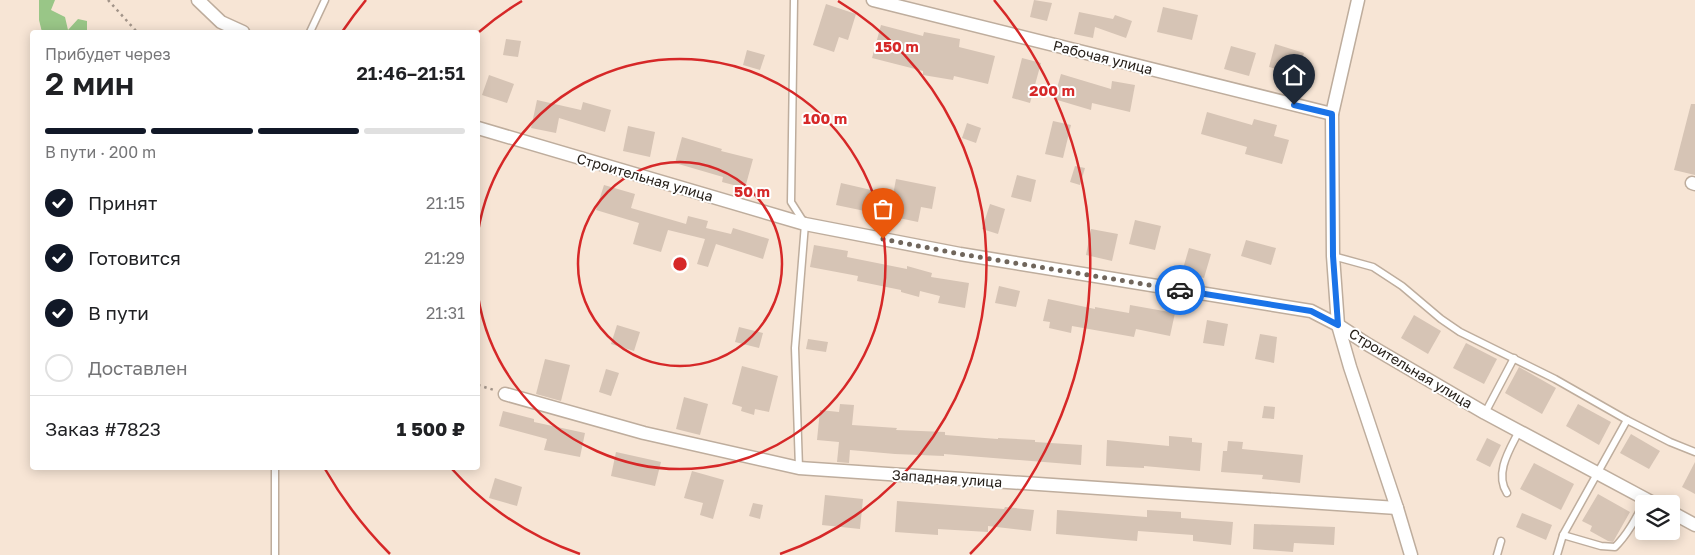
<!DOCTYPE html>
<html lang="ru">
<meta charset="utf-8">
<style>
:root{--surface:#fff;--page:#f2f2f2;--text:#202124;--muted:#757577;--line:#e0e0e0;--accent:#111827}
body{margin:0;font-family:"Golos Text",sans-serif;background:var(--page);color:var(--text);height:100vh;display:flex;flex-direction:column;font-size:19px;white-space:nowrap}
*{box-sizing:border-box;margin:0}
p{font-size:16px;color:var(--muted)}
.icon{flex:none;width:28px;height:28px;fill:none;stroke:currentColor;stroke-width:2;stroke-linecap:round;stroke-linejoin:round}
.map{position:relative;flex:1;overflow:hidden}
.drawer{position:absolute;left:30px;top:30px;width:450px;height:440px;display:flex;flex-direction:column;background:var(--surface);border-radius:5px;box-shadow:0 2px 12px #0003}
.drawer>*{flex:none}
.tools{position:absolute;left:1635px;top:495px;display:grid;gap:10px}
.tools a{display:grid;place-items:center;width:45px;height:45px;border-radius:5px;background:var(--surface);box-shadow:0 2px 12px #0003;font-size:25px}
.pin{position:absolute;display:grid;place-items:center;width:42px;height:42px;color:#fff;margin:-51px -21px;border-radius:50% 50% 50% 0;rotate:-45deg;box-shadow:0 0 5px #0007}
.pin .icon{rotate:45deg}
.courier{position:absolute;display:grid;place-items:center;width:50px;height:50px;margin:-25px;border:4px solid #1a73e8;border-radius:50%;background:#fff;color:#222;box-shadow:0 1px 6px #0007}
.headline em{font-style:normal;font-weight:600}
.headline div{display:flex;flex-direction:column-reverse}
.headline{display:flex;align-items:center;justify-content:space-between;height:85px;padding:0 15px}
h1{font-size:32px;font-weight:600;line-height:38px}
.bar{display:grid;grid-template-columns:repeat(4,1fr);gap:8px 5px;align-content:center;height:60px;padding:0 15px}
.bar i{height:6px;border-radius:4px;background:var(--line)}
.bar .selected{background:var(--accent)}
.bar p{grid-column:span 4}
.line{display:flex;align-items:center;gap:12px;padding:0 15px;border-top:1px solid var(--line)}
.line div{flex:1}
ol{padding:0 15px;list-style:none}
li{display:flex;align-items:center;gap:15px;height:55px}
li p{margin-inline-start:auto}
li .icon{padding:5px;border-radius:50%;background:var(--accent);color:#fff;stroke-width:4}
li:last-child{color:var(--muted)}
li i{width:28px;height:28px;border:2px solid var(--line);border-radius:50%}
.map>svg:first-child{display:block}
.green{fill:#99c687}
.building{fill:#d6c4b5}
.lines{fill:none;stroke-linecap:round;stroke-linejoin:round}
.service-casing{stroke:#bead9d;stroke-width:9}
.minor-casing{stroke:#bead9d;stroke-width:15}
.path{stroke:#a29489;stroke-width:2.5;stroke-dasharray:2.5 4;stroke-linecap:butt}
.service{stroke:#fff;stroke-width:6}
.minor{stroke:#fff;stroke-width:12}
.done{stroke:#70665c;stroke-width:5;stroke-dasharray:0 9}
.route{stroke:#1a73e8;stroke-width:6}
.ring{fill:none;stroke:#d62828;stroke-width:2.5}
.labels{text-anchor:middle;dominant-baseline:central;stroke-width:4;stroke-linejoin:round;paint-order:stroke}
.street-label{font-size:14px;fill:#27211b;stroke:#fff}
.centre{fill:#d62828;stroke:#fff;stroke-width:2.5}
.ring-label{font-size:15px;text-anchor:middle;font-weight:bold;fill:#d62828;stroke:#fff;stroke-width:4;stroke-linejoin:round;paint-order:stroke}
</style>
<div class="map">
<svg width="1695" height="555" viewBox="0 0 1695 555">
<rect width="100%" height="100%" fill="#f7e5d5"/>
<polygon class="green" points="39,0 55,0 51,10 65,17 68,30 78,19 87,21 87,32 42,32 39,20"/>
<g class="building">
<polygon points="1034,0 1052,3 1047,21 1030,17"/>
<polygon points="826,4 856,14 848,40 839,37 834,52 813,45"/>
<polygon points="1163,7 1198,15 1192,40 1157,32"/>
<polygon points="1079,12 1113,19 1115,15 1132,21 1126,38 1095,27 1093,38 1074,34"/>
<polygon points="881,25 923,36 924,32 960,39 959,47 995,56 988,84 954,76 953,80 923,75 923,71 872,58"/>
<polygon points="506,39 521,41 518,57 503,55"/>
<polygon points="1275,44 1304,53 1297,75 1269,67"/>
<polygon points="1231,46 1256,53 1249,76 1224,69"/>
<polygon points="747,50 765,55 760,70 743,65"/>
<polygon points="1022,58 1041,63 1030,103 1012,98"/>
<polygon points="1061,74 1111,89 1112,81 1135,85 1130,112 1092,103 1091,110 1054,99"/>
<polygon points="489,75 514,84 507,103 482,95"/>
<polygon points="537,100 581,110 583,102 611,110 605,132 559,118 556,133 531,128"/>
<polygon points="1691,104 1695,104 1695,175 1674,170"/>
<polygon points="1207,112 1252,125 1254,119 1277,125 1274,136 1289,140 1282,164 1245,154 1247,147 1201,134"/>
<polygon points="1053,121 1071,125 1063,158 1045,154"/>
<polygon points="967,123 981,128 976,143 962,138"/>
<polygon points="628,126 655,132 650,157 623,151"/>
<polygon points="682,137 722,149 721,151 753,159 745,188 722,182 723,177 675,163"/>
<polygon points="1075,166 1085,168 1080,185 1070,182"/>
<polygon points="1017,175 1036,180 1031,202 1011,197"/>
<polygon points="896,179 936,187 932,209 921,207 918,222 836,205 841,183 893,195"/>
<polygon points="604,185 635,194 631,208 686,224 688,216 708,221 706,228 731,234 733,228 769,239 763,259 716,244 708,267 697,264 705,239 668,230 661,252 633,244 639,223 596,210"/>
<polygon points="990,204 1005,209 998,234 982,229"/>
<polygon points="1135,220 1161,226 1155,250 1129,244"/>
<polygon points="1091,229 1118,234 1112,261 1086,255"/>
<polygon points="1246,240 1276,248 1271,265 1241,256"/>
<polygon points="814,245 848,251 847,257 907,269 907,266 932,273 931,277 969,283 965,308 938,303 940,296 920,291 919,297 901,292 901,290 857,281 858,276 810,267"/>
<polygon points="1189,248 1211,254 1204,278 1182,272"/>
<polygon points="999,286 1020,291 1016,307 995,303"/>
<polygon points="1048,299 1095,309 1095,307 1129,313 1130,305 1175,313 1170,336 1136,329 1134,337 1072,326 1071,333 1049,328 1050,322 1043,321"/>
<polygon points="1414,315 1441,331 1428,354 1401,338"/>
<polygon points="1207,320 1228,324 1224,346 1203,343"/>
<polygon points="617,325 640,332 634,351 611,344"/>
<polygon points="739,327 763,333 759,348 735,342"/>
<polygon points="1260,334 1277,337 1274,363 1255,359"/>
<polygon points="808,339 828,342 826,352 806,349"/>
<polygon points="1466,343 1497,359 1484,384 1453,368"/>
<polygon points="545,359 570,365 561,401 536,394"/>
<polygon points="742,366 778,376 769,412 755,409 754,415 741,411 742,407 732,404"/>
<polygon points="1519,367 1556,388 1542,414 1505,393"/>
<polygon points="606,369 619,373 611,396 599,392"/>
<polygon points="684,397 708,404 700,435 676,429"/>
<polygon points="840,404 854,405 852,425 897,428 896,430 945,432 945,435 998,439 998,438 1035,440 1035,442 1082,445 1081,465 944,454 944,456 895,454 850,450 849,463 837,462 839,442 817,440 820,410 839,412"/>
<polygon points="1578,404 1611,422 1599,445 1566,426"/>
<polygon points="1264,406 1275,407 1274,419 1262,418"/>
<polygon points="503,411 534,419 534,422 585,433 580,457 544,450 547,439 499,426"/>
<polygon points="1631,434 1660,451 1649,469 1620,453"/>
<polygon points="1169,436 1192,438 1192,442 1202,443 1200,471 1144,466 1144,468 1106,466 1107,440 1169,446"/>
<polygon points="1487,438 1501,445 1490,467 1476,460"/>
<polygon points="1228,441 1243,442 1242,449 1303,455 1300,483 1262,479 1263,475 1221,472 1223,451 1227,451"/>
<polygon points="616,452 661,462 655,486 611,476"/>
<polygon points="1695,462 1695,494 1682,487"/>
<polygon points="1534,463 1574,484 1561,510 1520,489"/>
<polygon points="692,471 724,480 713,519 700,515 703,503 684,498"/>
<polygon points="495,478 522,487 517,506 489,498"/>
<polygon points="1598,494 1630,512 1613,542 1608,541 1590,531 1592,526 1582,521"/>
<polygon points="825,495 863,499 860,529 822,525"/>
<polygon points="897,501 1004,509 1005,507 1034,510 1031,531 988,526 988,532 938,529 938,535 895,532"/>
<polygon points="753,503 763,505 760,519 749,516"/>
<polygon points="1057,510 1147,517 1147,510 1181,512 1181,518 1233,522 1231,545 1193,541 1193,535 1138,531 1137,541 1056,534"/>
<polygon points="1522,513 1552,525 1546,540 1516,527"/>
<polygon points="1254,524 1335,527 1334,545 1294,543 1293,552 1253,549"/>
</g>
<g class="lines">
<g class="service-casing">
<g id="service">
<polyline points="794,0 791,202 805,224 795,348 799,468"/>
<polyline points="310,32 325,0"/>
<polyline points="1333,256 1373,267 1402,286 1441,319 1460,332 1555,379 1627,420 1670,442 1695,452"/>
<polyline points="1485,413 1514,358"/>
<polyline points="275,468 275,555"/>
<path d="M1507 493C1494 473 1510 449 1519 431"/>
<path d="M1563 535 1601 546 1615 547C1629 533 1637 516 1646 499"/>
<polyline points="1497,555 1501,541"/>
<polyline points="1557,555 1563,535 1627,420"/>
</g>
</g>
<g class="minor-casing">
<g id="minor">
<polyline points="198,0 221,22 243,32"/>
<polyline points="873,0 1332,114"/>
<polyline points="1358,0 1332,114 1333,256 1338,325 1350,367 1397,508 1411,555"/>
<polyline points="478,128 805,224 960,254 1311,311 1338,325 1367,344 1485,413 1655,504"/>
<polyline points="1692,183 1695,184"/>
<polyline points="505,394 644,433 799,468 1397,508"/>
<polyline points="1671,512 1695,525"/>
</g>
</g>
<g class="path">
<polyline points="108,0 137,32"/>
<polyline points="478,385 494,390"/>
</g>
<use href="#service" class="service"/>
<use href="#minor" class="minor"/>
</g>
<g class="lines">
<polyline class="done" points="883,239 960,254 1180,290"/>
<polyline class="route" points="1180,290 1311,311 1338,325 1333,256 1332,114 1294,105"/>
</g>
<g class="ring">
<circle cx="680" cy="264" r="102"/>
<path d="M478 232A205 205 0 1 1 478 296"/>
<path d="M580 554A307 307 0 0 1 452 469M479 32A307 307 0 0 1 522 1M838 1A307 307 0 0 1 780 554"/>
<path d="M390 554A410 410 0 0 1 325 469M342 32A410 410 0 0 1 366 0M994 0A410 410 0 0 1 970 554"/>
</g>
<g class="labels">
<g class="street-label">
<text transform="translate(1103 57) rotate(14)">Рабочая улица</text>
<text transform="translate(645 177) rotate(16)">Строительная улица</text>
<text transform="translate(1411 368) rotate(31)">Строительная улица</text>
<text transform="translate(947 478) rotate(4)">Западная улица</text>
</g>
</g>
<circle cx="680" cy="264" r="8" class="centre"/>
<g class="ring-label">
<text x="897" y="52">150 m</text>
<text x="1052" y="96">200 m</text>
<text x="825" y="124">100 m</text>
<text x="752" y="197">50 m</text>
</g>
</svg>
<div class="tools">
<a><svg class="icon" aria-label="layers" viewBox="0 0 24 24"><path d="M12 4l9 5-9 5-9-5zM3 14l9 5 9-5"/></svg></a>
</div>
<div class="pin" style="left:883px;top:239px;background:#ea580c"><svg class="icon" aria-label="bag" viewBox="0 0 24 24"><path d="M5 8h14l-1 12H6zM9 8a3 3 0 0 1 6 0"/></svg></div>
<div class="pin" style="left:1294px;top:105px;background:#1f2937"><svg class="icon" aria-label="home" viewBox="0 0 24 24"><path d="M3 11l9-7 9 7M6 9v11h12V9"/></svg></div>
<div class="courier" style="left:1180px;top:290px"><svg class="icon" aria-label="car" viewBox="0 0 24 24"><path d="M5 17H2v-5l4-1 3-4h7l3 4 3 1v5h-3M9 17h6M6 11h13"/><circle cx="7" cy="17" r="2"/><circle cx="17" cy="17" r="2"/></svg></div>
<section class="drawer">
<div class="headline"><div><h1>2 мин</h1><p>Прибудет через</p></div><em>21:46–21:51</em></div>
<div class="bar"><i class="selected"></i><i class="selected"></i><i class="selected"></i><i></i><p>В пути · 200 m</p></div>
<ol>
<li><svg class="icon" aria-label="check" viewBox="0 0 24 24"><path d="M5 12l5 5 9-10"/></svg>Принят<p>21:15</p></li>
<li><svg class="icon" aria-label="check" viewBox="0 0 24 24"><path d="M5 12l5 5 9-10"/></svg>Готовится<p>21:29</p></li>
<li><svg class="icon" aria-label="check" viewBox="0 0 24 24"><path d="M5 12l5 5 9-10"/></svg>В пути<p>21:31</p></li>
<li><i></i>Доставлен</li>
</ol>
<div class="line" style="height:65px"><div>Заказ #7823</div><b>1 500 ₽</b></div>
</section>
</div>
